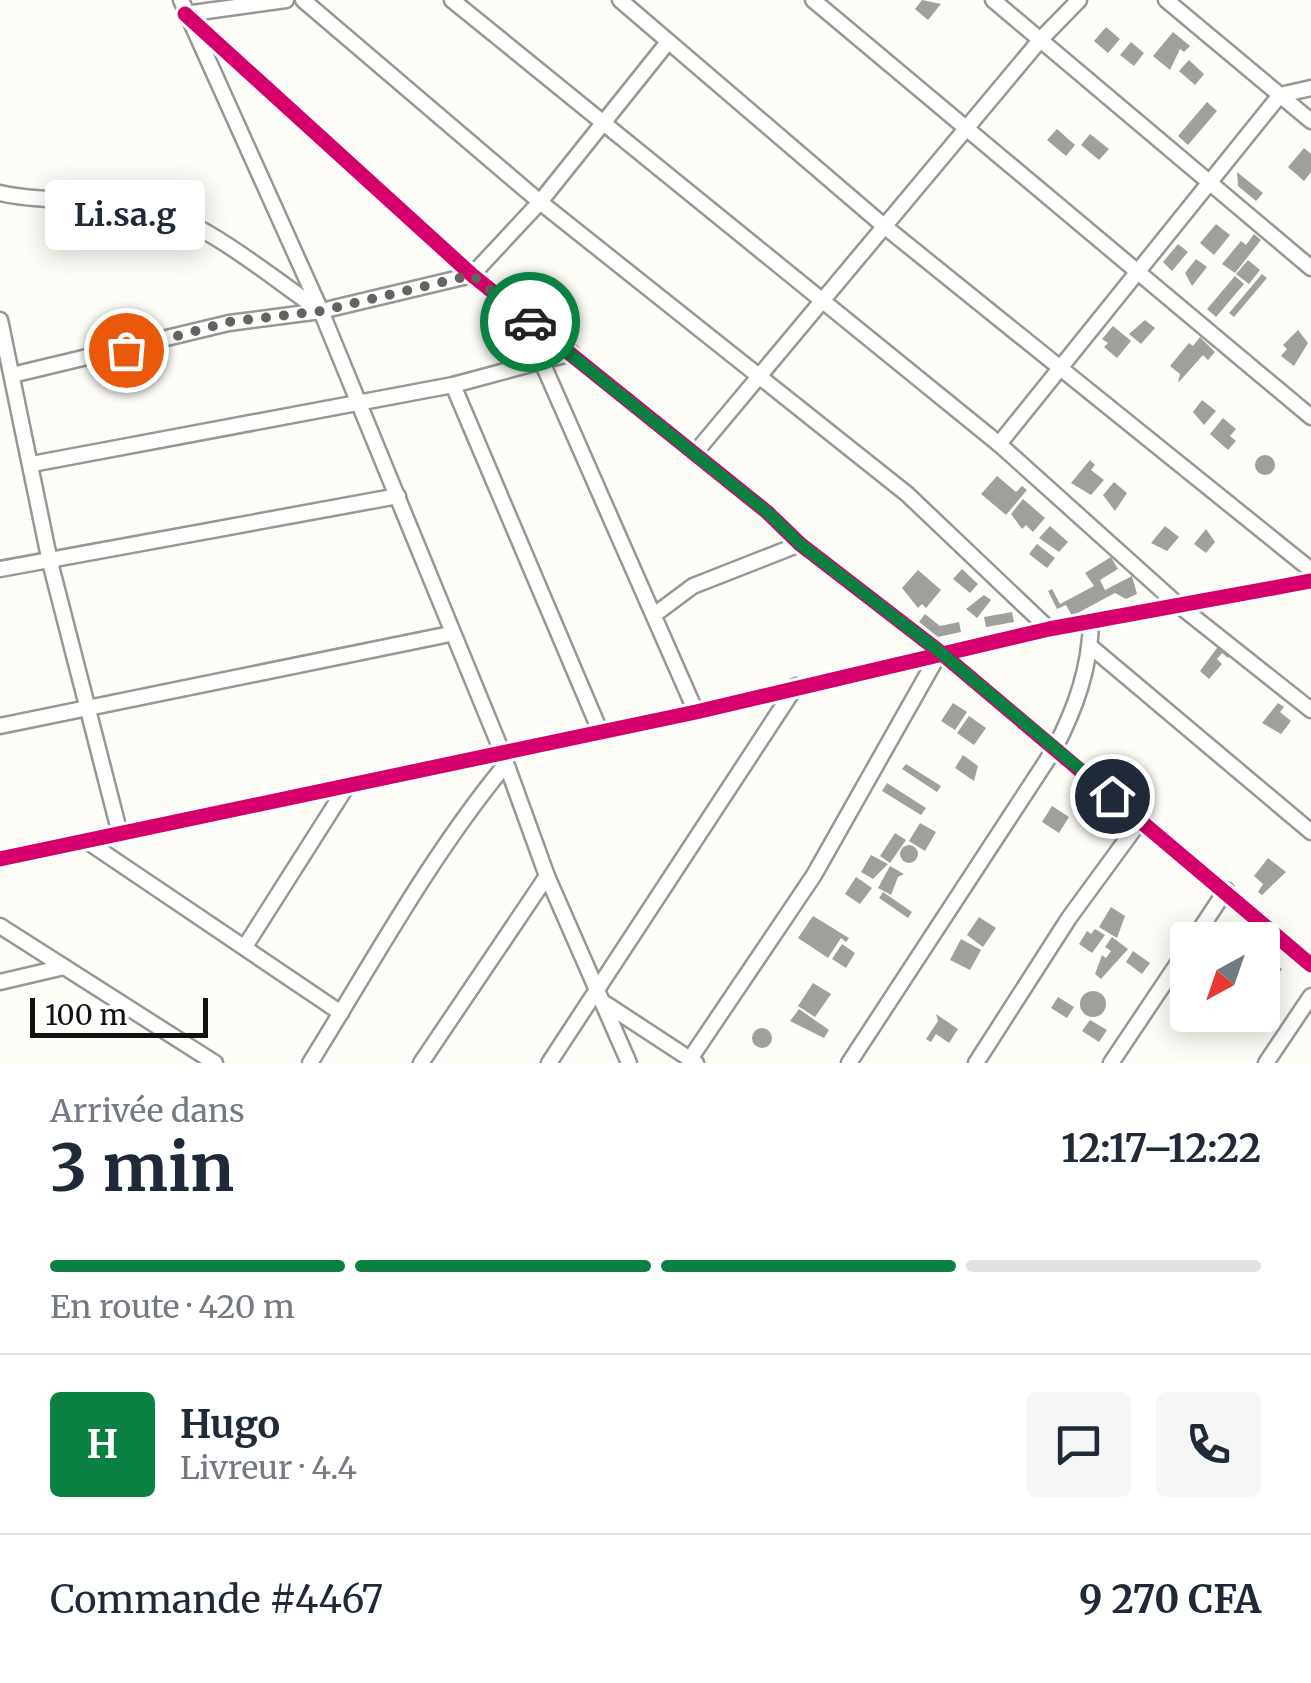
<!DOCTYPE html>
<html lang="fr">
<meta charset="utf-8">
<style>
:root{--surface:#fff;--page:#f6f6f7;--text:#1f2937;--muted:#747a83;--line:#e0e1e3;--accent:#0b8043}
body{margin:0;font-family:Merriweather,serif;background:var(--page);color:var(--text);height:100vh;display:flex;flex-direction:column;font-size:38px;white-space:nowrap}
*{box-sizing:border-box;margin:0}
p{font-size:32px;color:var(--muted)}
.icon{flex:none;width:55px;height:55px;fill:none;stroke:currentColor;stroke-width:2;stroke-linecap:round;stroke-linejoin:round}
.map{position:relative;height:1063px;overflow:hidden}
.panel{display:flex;flex-direction:column;background:var(--surface);flex:1}
.panel>*{flex:none}
.needle{width:65px;rotate:220deg}
.tools{position:absolute;left:1170px;top:922px;display:grid;gap:20px}
.tools a{display:grid;place-items:center;width:110px;height:110px;border-radius:10px;background:var(--surface);box-shadow:0 5px 25px #0003;font-size:50px}
.scale{position:absolute;left:30px;bottom:25px;width:178px;box-sizing:border-box;padding-left:10px;border:5px solid #111;border-top:0;font-size:28px;line-height:35px;white-space:nowrap;color:#111;-webkit-text-stroke:8px #fff;paint-order:stroke}
.pin{position:absolute;display:grid;place-items:center;width:85px;height:85px;color:#fff;margin:-42px;border:5px solid #fff;border-radius:50%;box-shadow:0 2px 10px #0007}
.courier{position:absolute;display:grid;place-items:center;width:100px;height:100px;margin:-50px;border:8px solid #0b8043;border-radius:50%;background:#fff;color:#222;box-shadow:0 2px 12px #0007}
.bubble{position:absolute;height:70px;border-radius:10px;background:var(--surface);box-shadow:0 5px 25px #0003;font-size:32px;font-weight:700;line-height:70px;text-align:center}
.overview em{font-style:normal;font-weight:700}
.overview div{display:flex;flex-direction:column-reverse}
.overview{display:flex;align-items:center;justify-content:space-between;height:170px;padding:0 50px}
h1{font-size:65px;font-weight:700;line-height:75px}
.bar{display:grid;grid-template-columns:repeat(4,1fr);gap:15px 10px;align-content:center;height:120px;padding:0 50px}
.bar i{height:12px;border-radius:8px;background:var(--line)}
.bar .current{background:var(--accent)}
.bar p{grid-column:span 4}
.line{display:flex;align-items:center;gap:25px;padding:0 50px;border-top:2px solid var(--line)}
.line div{flex:1}
.round{display:grid;place-items:center;flex:none;width:105px;height:105px;border-radius:10px;background:var(--page)}
.map>svg:first-child{display:block}
.building{fill:#a19f9c}
.lines{fill:none;stroke-linecap:round;stroke-linejoin:round}
.minor-casing{stroke:#979795;stroke-width:19}
.minor{stroke:#fffffe;stroke-width:14}
.cycleway-casing{stroke:#fff;stroke-width:21}
.cycleway{stroke:#d6006c;stroke-width:15}
.done{stroke:#646362;stroke-width:10;stroke-dasharray:0 18}
.route{stroke:#0b8043;stroke-width:12}
</style>
<div class="map">
<svg width="1311" height="1063" viewBox="0 0 1311 1063">
<rect width="100%" height="100%" fill="#fdfcf7"/>
<g class="building">
<polygon points="922,0 941,4 928,20 915,9"/>
<polygon points="1106,27 1120,39 1108,53 1094,41"/>
<polygon points="1173,32 1190,46 1184,52 1180,49 1170,70 1153,56"/>
<polygon points="1131,42 1144,53 1134,66 1120,55"/>
<polygon points="1189,60 1204,74 1195,85 1179,71"/>
<polygon points="1207,102 1217,111 1188,145 1178,136"/>
<polygon points="1057,129 1075,145 1066,156 1047,140"/>
<polygon points="1090,134 1109,149 1099,160 1081,145"/>
<polygon points="1304,148 1311,154 1311,172 1304,181 1288,167"/>
<polygon points="1237,172 1263,193 1256,201 1238,186"/>
<polygon points="1216,224 1230,235 1214,255 1200,243"/>
<polygon points="1254,234 1261,240 1235,273 1222,264 1241,241 1246,245"/>
<polygon points="1178,244 1188,252 1172,271 1163,262"/>
<polygon points="1196,259 1207,267 1192,286 1185,273"/>
<polygon points="1248,260 1260,270 1249,284 1236,274"/>
<polygon points="1262,274 1267,278 1234,317 1229,313"/>
<polygon points="1235,276 1244,284 1216,317 1207,309"/>
<polygon points="1145,320 1155,328 1141,344 1129,334"/>
<polygon points="1113,326 1131,341 1117,358 1104,347 1108,343 1102,339"/>
<polygon points="1298,330 1308,343 1294,366 1281,356 1287,349 1283,345"/>
<polygon points="1200,337 1215,352 1208,360 1203,355 1178,383 1180,374 1170,366 1189,343 1193,346"/>
<polygon points="1202,400 1216,411 1204,425 1193,412"/>
<polygon points="1223,418 1236,429 1230,436 1236,441 1228,450 1210,434"/>
<circle cx="1265" cy="465" r="10"/>
<polygon points="1090,460 1095,465 1091,470 1104,480 1091,495 1071,483"/>
<polygon points="997,476 1016,492 1022,486 1027,490 1006,515 981,494"/>
<polygon points="1114,482 1127,493 1115,511 1103,495"/>
<polygon points="1023,499 1045,518 1033,532 1026,525 1022,529 1011,514"/>
<polygon points="1050,526 1068,542 1059,552 1039,538"/>
<polygon points="1165,526 1179,537 1167,551 1151,543"/>
<polygon points="1206,529 1215,542 1206,553 1194,544"/>
<polygon points="1037,544 1055,558 1047,568 1029,554"/>
<polygon points="1111,557 1118,569 1100,580 1105,590 1132,576 1137,594 1126,599 1115,593 1072,616 1066,605 1057,609 1048,591 1052,589 1060,604 1094,586 1085,573"/>
<polygon points="962,569 978,584 970,593 953,579"/>
<polygon points="918,570 941,590 926,608 922,604 918,608 902,588"/>
<polygon points="984,595 991,600 977,618 966,609"/>
<polygon points="1012,612 1014,622 986,627 984,617"/>
<polygon points="925,614 940,626 959,622 961,632 938,637 919,622"/>
<polygon points="1220,644 1231,653 1228,658 1222,653 1217,659 1222,664 1209,679 1200,671"/>
<polygon points="953,703 967,712 955,730 941,721"/>
<polygon points="1278,703 1284,707 1280,712 1291,721 1281,734 1262,723"/>
<polygon points="969,716 986,728 974,745 957,733"/>
<polygon points="963,755 978,766 974,781 955,768"/>
<polygon points="906,764 941,786 937,792 902,769"/>
<polygon points="887,783 926,808 921,815 882,791"/>
<polygon points="1052,806 1069,817 1059,833 1042,822"/>
<polygon points="920,823 936,832 925,851 909,841"/>
<polygon points="895,833 906,840 890,863 880,856"/>
<circle cx="909" cy="854" r="9"/>
<polygon points="871,855 888,864 873,879 861,872"/>
<polygon points="1268,858 1286,872 1262,895 1258,892 1263,884 1254,876"/>
<polygon points="890,866 904,874 898,877 891,895 878,888"/>
<polygon points="856,877 872,888 860,904 845,894"/>
<polygon points="883,892 912,912 908,918 879,898"/>
<polygon points="1111,907 1125,916 1117,938 1099,927"/>
<polygon points="813,916 849,938 846,942 841,938 828,958 798,938"/>
<polygon points="979,917 996,928 983,947 967,935"/>
<polygon points="1095,929 1105,935 1092,953 1079,944 1087,931 1091,934"/>
<polygon points="1112,937 1128,949 1101,979 1095,974 1102,955 1106,958 1111,951 1105,947"/>
<polygon points="961,939 981,950 970,970 950,960"/>
<polygon points="842,944 855,953 846,968 832,959"/>
<polygon points="1133,951 1150,963 1142,974 1126,962"/>
<polygon points="1271,960 1282,969 1268,989 1262,985 1262,972"/>
<polygon points="813,983 831,994 815,1017 798,1006"/>
<circle cx="1093" cy="1004" r="13"/>
<polygon points="1058,997 1074,1007 1067,1018 1051,1008"/>
<polygon points="799,1009 829,1030 824,1038 790,1021"/>
<polygon points="936,1014 958,1029 949,1043 936,1034 931,1042 926,1039 938,1021"/>
<polygon points="1090,1020 1107,1030 1099,1042 1082,1031"/>
<circle cx="762" cy="1038" r="10"/>
</g>
<g class="lines">
<g class="minor-casing">
<g id="minor">
<polyline points="181,0 321,311 502,752 547,876 629,1063"/>
<polyline points="303,0 540,202 907,494 1049,629"/>
<polyline points="452,0 999,444 1176,603 1311,710"/>
<polyline points="620,0 884,226 1311,570"/>
<polyline points="813,0 1311,417"/>
<polyline points="993,0 1311,268"/>
<polyline points="1166,0 1311,121"/>
<polyline points="185,14 472,275 767,512 800,544 940,652 1311,965"/>
<polyline points="185,14 286,0"/>
<path d="M0 193C46 203 89 197 132 204 201 215 264 273 321 311L472 275 540 202 668 42"/>
<polyline points="523,319 696,712"/>
<polyline points="0,320 50,562 120,834"/>
<polyline points="12,375 229,323 321,311"/>
<polyline points="453,385 600,731"/>
<polyline points="999,444 1280,95 1311,88"/>
<polyline points="695,453 1041,39 1079,0"/>
<polyline points="32,464 453,385 572,353"/>
<polyline points="0,569 398,496"/>
<polyline points="654,615 693,586 800,544"/>
<polyline points="1090,646 1311,832"/>
<polyline points="0,726 450,634"/>
<polyline points="88,842 341,1013"/>
<polyline points="0,859 696,712 1049,629 1311,581"/>
<polyline points="0,926 215,1063"/>
<polyline points="1193,940 1226,890"/>
<polyline points="246,945 347,786"/>
<polyline points="0,982 64,967"/>
<polyline points="606,1004 696,1063"/>
<polyline points="690,1059 814,875 940,652"/>
<path d="M310 1063C373 962 430 856 506 764"/>
<polyline points="421,1063 547,876"/>
<polyline points="549,1063 796,686"/>
<path d="M849 1063 1055 748C1076 707 1090 668 1091 621"/>
<polyline points="976,1063 1069,918 1140,821"/>
<polyline points="1111,1063 1188,948"/>
<polyline points="1266,1063 1311,996"/>
</g>
</g>
<use href="#minor" class="minor"/>
<g class="cycleway-casing">
<g id="cycleway">
<polyline points="185,14 472,275 767,512 800,544 940,652 1311,965"/>
<polyline points="0,859 696,712 1049,629 1311,581"/>
</g>
</g>
<use href="#cycleway" class="cycleway"/>
</g>
<g class="lines">
<polyline class="done" points="126,350 228,322 321,311 472,275 530,322"/>
<polyline class="route" points="530,322 767,512 800,544 940,652 1112,796"/>
</g>
</svg>
<div class="tools">
<a><svg class="needle" viewBox="-14 -14 28 28"><path d="M0-13l5 13h-10z" fill="#e53935"/><path d="M0 13l5-13h-10z" fill="#747a83"/></svg></a>
</div>
<div class="scale">100 m</div>
<div class="pin" style="left:126px;top:350px;background:#ea580c"><svg class="icon" aria-label="bag" viewBox="0 0 24 24"><path d="M5 8h14l-1 12H6zM9 8a3 3 0 0 1 6 0"/></svg></div>
<div class="pin" style="left:1112px;top:796px;background:#1f2937"><svg class="icon" aria-label="home" viewBox="0 0 24 24"><path d="M3 11l9-7 9 7M6 9v11h12V9"/></svg></div>
<div class="courier" style="left:530px;top:322px"><svg class="icon" aria-label="car" viewBox="0 0 24 24"><path d="M5 17H2v-5l4-1 3-4h7l3 4 3 1v5h-3M9 17h6M6 11h13"/><circle cx="7" cy="17" r="2"/><circle cx="17" cy="17" r="2"/></svg></div>
<div class="bubble" style="left:45px;top:180px;width:160px">Li.sa.g</div>
</div>
<section class="panel">
<div class="overview"><div><h1>3 min</h1><p>Arrivée dans</p></div><em>12:17–12:22</em></div>
<div class="bar"><i class="current"></i><i class="current"></i><i class="current"></i><i></i><p>En route · 420 m</p></div>
<div class="line" style="height:180px"><b class="round" style="background:var(--accent);color:#fff">H</b><div><b>Hugo</b><p>Livreur · 4.4</p></div><a class="round"><svg class="icon" aria-label="chat" viewBox="0 0 24 24"><path d="M4 5h16v11H9l-5 4z"/></svg></a><a class="round"><svg class="icon" aria-label="phone" viewBox="0 0 24 24"><path d="M5 4h4l2 5-3 2q2 4 5 5l2-3 5 2v4C11 20 4 13 5 4z"/></svg></a></div>
<div class="line" style="height:130px"><div>Commande #4467</div><b>9 270 CFA</b></div>
</section>
